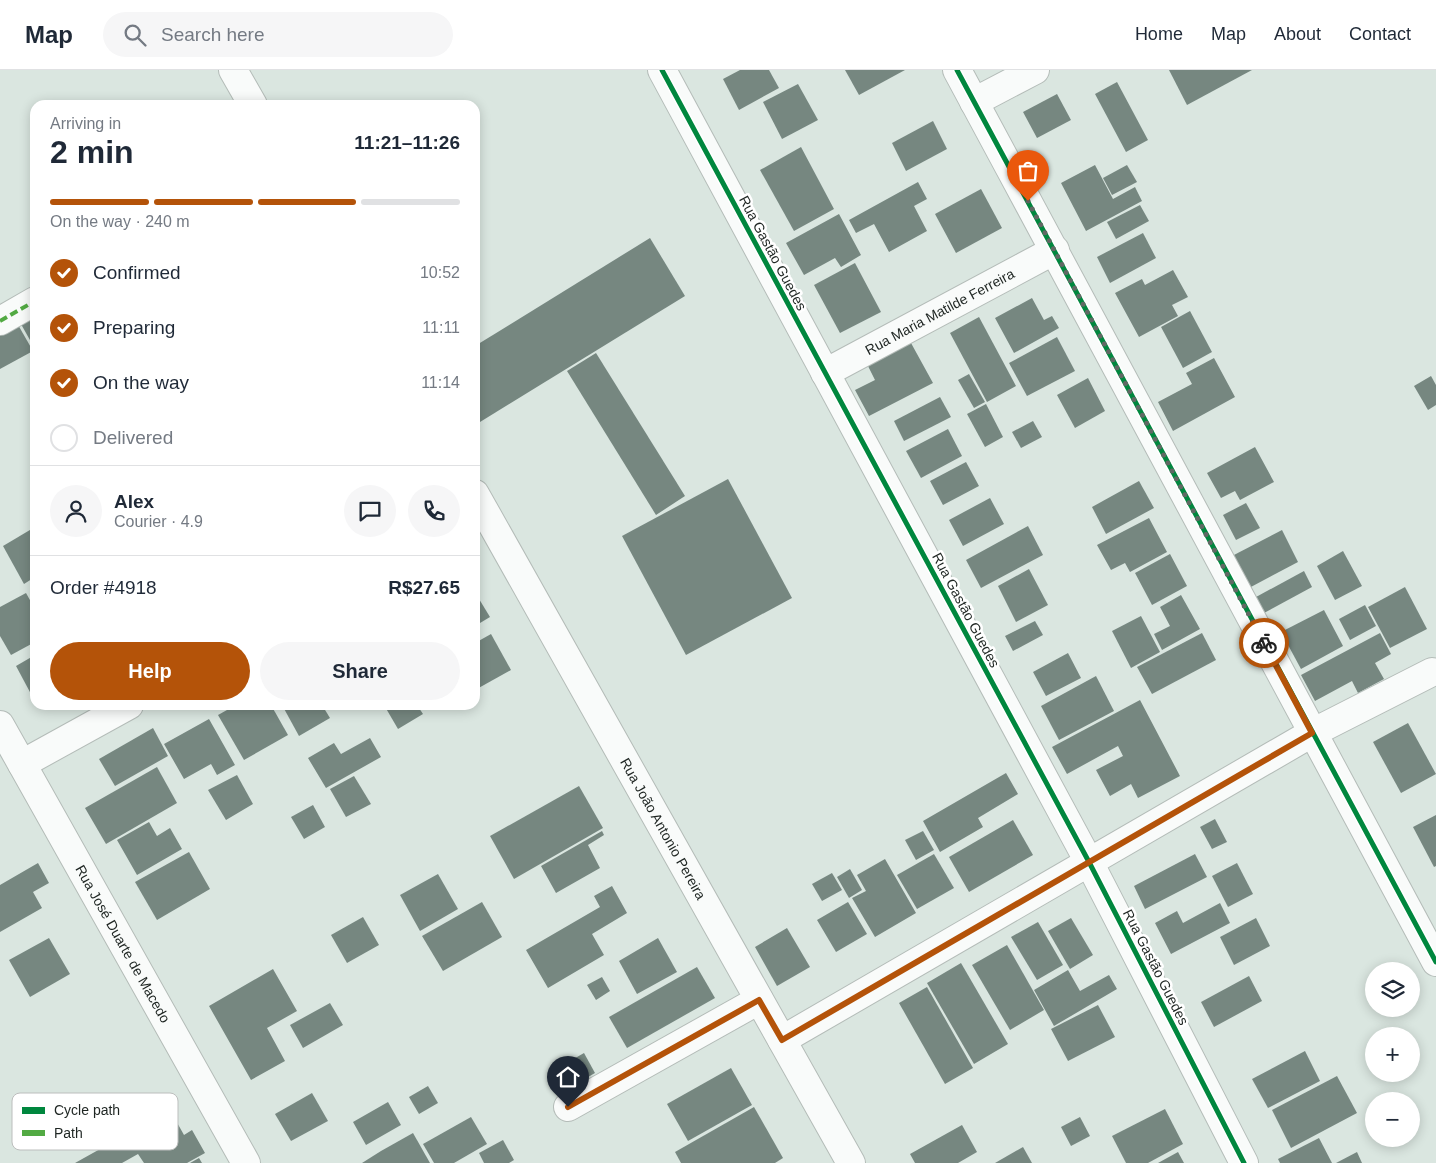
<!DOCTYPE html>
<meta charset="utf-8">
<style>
:root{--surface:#fff;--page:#f6f6f7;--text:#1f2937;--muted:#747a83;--line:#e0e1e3;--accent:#b45309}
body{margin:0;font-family:Helvetica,sans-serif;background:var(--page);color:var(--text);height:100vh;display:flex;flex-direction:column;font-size:19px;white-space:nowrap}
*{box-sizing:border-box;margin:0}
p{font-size:16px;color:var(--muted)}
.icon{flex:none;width:28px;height:28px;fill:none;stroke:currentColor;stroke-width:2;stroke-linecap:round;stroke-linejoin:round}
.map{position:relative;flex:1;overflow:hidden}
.drawer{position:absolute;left:30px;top:30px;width:450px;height:610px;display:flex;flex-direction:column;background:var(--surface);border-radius:15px;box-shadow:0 2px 12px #0003}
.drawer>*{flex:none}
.fabs{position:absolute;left:1365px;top:892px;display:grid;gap:10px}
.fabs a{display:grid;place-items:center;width:55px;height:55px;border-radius:50%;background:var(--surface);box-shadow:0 2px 12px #0003;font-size:25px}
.pin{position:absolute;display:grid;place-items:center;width:42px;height:42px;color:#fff;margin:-51px -21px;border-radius:50% 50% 50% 0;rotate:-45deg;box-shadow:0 0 5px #0007}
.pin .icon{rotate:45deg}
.courier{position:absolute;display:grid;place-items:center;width:50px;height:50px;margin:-25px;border:4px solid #b45309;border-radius:50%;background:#fff;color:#222;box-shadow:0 1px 6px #0007}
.headline em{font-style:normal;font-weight:700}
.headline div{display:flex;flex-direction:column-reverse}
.headline{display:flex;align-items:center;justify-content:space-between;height:85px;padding:0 20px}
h1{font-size:32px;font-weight:700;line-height:38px}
.bar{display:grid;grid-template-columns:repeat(4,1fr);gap:8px 5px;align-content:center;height:60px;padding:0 20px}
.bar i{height:6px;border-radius:4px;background:var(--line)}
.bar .on{background:var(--accent)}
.bar p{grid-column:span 4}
.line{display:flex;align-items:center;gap:12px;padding:0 20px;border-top:1px solid var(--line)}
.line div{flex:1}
.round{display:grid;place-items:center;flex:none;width:52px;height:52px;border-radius:26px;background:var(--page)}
ol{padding:0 20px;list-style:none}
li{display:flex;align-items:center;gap:15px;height:55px}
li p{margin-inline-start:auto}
li .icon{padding:5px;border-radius:50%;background:var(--accent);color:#fff;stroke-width:4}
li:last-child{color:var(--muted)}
li i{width:28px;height:28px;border:2px solid var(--line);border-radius:50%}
.button{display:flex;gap:10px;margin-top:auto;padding:10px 20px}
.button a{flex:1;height:58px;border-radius:30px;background:var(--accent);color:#fff;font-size:20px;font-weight:700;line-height:58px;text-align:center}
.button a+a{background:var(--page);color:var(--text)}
header{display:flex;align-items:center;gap:30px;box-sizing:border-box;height:70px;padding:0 25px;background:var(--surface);border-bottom:1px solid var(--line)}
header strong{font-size:24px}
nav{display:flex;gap:28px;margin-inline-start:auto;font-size:18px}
.search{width:350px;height:45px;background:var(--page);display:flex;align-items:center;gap:12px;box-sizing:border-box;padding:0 18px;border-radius:28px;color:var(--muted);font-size:19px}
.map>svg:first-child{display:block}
.building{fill:#768780}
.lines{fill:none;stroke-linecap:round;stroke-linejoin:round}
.street-casing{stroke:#b4bcb8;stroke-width:30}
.secondary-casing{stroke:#b4bcb8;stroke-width:30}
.street{stroke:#f9fbfa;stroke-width:28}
.secondary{stroke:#f9fbfa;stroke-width:28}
.quiet{stroke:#52aa43;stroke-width:4;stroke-dasharray:8 4;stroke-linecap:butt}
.cycleway-casing{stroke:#fff;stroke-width:8}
.cycleway{stroke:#00873e;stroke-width:5}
.done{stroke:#606964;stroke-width:5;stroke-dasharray:0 9}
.route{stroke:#b45309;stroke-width:6}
.labels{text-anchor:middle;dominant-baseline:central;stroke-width:5;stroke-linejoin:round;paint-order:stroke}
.street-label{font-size:14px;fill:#1e2522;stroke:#fff}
.key{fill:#fff;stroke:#bcbebd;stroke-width:1}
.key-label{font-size:14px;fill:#1e2522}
</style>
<header>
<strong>Map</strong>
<div class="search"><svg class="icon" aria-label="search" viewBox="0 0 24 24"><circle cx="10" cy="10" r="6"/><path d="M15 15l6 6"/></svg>Search here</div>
<nav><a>Home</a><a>Map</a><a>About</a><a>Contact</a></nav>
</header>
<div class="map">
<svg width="1436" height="1093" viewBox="0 0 1436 1093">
<rect width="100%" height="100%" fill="#dae6e0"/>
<g class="building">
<polygon points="740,0 769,0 779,18 739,40 723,9"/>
<polygon points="845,0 905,0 859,25"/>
<polygon points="1169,0 1252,0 1187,35"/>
<polygon points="1117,12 1148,70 1126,82 1095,24"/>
<polygon points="798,14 818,50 782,69 763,32"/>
<polygon points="1057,24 1071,50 1037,68 1023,42"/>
<polygon points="933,51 947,79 906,101 892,73"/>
<polygon points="801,77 834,139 794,161 760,100"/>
<polygon points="1095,95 1113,129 1135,117 1142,131 1086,161 1061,113"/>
<polygon points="1127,95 1137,112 1112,125 1103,108"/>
<polygon points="918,112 927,129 914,136 927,161 889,182 874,154 856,163 849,150"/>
<polygon points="981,119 1002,158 956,183 935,144"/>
<polygon points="1140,135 1149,151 1116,169 1107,152"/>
<polygon points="839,144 861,185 841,197 835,188 804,205 786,173"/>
<polygon points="1143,163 1156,188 1110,213 1097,187"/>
<polygon points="650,168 685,226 480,352 475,344 475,276"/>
<polygon points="855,193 881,242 840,263 814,215"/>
<polygon points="1173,200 1188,227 1172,235 1178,246 1139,267 1115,223 1142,209 1145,215"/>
<polygon points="1032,228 1044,250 1052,246 1059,258 1014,283 995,248"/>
<polygon points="35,237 35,279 17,247"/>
<polygon points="1190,241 1212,282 1183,298 1161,257"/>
<polygon points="13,246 33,281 0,299 0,254"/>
<polygon points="979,247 1016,316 987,332 950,263"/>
<polygon points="1057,267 1075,301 1027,326 1009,293"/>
<polygon points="911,273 933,313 869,346 855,320 875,310 868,296"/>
<polygon points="596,283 685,426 656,445 567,301"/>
<polygon points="1214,288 1235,327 1173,361 1158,332 1192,314 1186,303"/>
<polygon points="969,304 985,332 974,338 958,310"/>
<polygon points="1431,306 1436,315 1436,335 1428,340 1414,316"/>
<polygon points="1088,308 1105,341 1075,358 1057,325"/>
<polygon points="940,327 951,347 904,371 894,351"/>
<polygon points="986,334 1003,367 985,377 967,344"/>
<polygon points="1033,351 1042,367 1021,378 1012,362"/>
<polygon points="948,359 962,386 921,408 906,381"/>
<polygon points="1255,377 1274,412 1240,430 1235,421 1221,428 1207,403"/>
<polygon points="966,392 979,416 943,435 930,411"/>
<polygon points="728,409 792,528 686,585 622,466"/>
<polygon points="1139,411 1154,438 1106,464 1092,437"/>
<polygon points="990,428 1004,454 963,476 949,450"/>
<polygon points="1246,433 1260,458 1236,470 1223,445"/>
<polygon points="1149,448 1167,482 1130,502 1125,493 1111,500 1097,475"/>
<polygon points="1028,456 1043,485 981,518 966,490"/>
<polygon points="35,457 35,507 24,514 3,476"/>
<polygon points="1282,460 1298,492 1249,518 1232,486"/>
<polygon points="1343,481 1362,516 1335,530 1317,496"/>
<polygon points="1170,484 1187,516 1152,535 1135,503"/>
<polygon points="1029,499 1048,535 1016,552 998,516"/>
<polygon points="1304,501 1312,517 1264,543 1256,527"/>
<polygon points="1405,517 1427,559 1390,578 1368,537"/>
<polygon points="26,523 35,539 35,572 11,585 0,566 0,537"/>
<polygon points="476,524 490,547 475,556 475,525"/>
<polygon points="1181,525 1200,559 1162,580 1154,564 1170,556 1160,537"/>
<polygon points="1365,535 1376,556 1350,570 1339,549"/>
<polygon points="1324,540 1343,576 1301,599 1281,562"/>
<polygon points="1141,546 1160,582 1131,598 1112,561"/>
<polygon points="1035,551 1043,565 1013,581 1005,566"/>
<polygon points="1202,563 1216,590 1152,624 1137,597"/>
<polygon points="1380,563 1391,584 1375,593 1384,609 1358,623 1352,611 1315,631 1301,605"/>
<polygon points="491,564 511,600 475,620 475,573"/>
<polygon points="1068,583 1081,608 1046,626 1033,602"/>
<polygon points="35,585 35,622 31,624 16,596"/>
<polygon points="1096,606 1114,641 1059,670 1041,636"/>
<polygon points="1140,630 1180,706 1138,728 1131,714 1110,726 1096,700 1123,686 1118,676 1067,704 1052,677"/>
<polygon points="236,635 271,635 288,665 244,690 218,645"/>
<polygon points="282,635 322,635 330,648 299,666"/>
<polygon points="384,635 417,635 423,644 398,659"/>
<polygon points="209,649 235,695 217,705 211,694 184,709 164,674"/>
<polygon points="1408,653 1436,704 1401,723 1373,672"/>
<polygon points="153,658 168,686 115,716 99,689"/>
<polygon points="370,668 381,687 326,718 308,688 334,673 341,684"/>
<polygon points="157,697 177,733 106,774 85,738"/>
<polygon points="1006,703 1018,724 978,748 983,757 940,782 923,751"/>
<polygon points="237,705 253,734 226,750 208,720"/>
<polygon points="354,706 371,734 346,747 330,719"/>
<polygon points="579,716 603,758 514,809 490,766"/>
<polygon points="313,735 325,757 304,769 291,747"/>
<polygon points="1436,745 1436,796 1434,797 1413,757"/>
<polygon points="1215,749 1227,772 1212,779 1200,757"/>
<polygon points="1013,750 1033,785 969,822 949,787"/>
<polygon points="149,752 157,766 170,758 182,779 137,805 117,770"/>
<polygon points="602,761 604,765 588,775 600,798 556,823 541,796"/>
<polygon points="923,761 934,780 916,790 905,770"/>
<polygon points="189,782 210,819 157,850 135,812"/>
<polygon points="934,784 954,818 917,839 897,805"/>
<polygon points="1195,784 1207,807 1145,839 1134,816"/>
<polygon points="885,789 916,843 875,867 852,828 866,821 857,805"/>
<polygon points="38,793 49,813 33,822 42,838 0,862 0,815"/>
<polygon points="1237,793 1253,824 1228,837 1212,806"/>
<polygon points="850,799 862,820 849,828 837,807"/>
<polygon points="832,803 842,820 822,831 812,814"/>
<polygon points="438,804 458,839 420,861 400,825"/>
<polygon points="612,816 627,843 592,864 604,885 548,918 526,880 600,837 594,826"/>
<polygon points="482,832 502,867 443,901 422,866"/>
<polygon points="848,832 867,864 836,882 817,850"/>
<polygon points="1220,833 1230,853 1171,884 1155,853 1177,841 1183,853"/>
<polygon points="363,847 379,875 347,893 331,865"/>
<polygon points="1071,848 1093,885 1070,899 1048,861"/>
<polygon points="1256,848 1270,876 1234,895 1220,867"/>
<polygon points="1038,852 1063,895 1037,910 1011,867"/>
<polygon points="787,858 810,897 777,916 755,877"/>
<polygon points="49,868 70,904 30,927 9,890"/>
<polygon points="658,868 677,902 637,924 619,891"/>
<polygon points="1007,875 1044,940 1010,960 972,895"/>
<polygon points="961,893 1008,974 974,994 927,913"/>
<polygon points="697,897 715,928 627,978 609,947"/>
<polygon points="273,899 297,941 267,958 285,991 251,1010 209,936"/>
<polygon points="1068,900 1080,921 1109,905 1117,919 1054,956 1034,920"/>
<polygon points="1249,906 1262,931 1214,957 1201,932"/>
<polygon points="602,907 610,921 596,930 587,915"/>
<polygon points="927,917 973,998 945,1014 899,933"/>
<polygon points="330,933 343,955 303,978 290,955"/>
<polygon points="1098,935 1115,967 1068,991 1051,959"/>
<polygon points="1305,981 1320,1011 1268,1038 1252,1009"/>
<polygon points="584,983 595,1003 562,1022 551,1002"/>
<polygon points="731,998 752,1035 688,1071 667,1034"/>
<polygon points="1337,1006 1357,1043 1291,1078 1272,1040"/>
<polygon points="428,1016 438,1033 419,1044 409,1027"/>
<polygon points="312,1023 328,1051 291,1071 275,1044"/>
<polygon points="388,1032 401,1055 366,1075 353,1052"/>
<polygon points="754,1037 783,1088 775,1093 681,1093 675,1082"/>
<polygon points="1165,1039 1183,1074 1148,1093 1126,1093 1112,1066"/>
<polygon points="170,1040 184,1065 192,1060 205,1083 187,1093 144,1093 138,1084 122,1093 75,1093"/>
<polygon points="471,1047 487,1074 454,1093 434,1093 423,1074"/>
<polygon points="1080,1047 1090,1066 1071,1076 1061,1057"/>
<polygon points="962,1055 977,1082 958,1093 915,1093 910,1084"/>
<polygon points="413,1063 430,1093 362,1093 381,1081"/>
<polygon points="1319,1068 1332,1093 1280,1093 1278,1089"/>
<polygon points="503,1070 514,1090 509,1093 484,1093 479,1083"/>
<polygon points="1023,1077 1032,1093 995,1093"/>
<polygon points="1178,1082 1184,1093 1158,1093"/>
<polygon points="1357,1082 1362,1093 1336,1093"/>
<polygon points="199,1088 202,1093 190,1093"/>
</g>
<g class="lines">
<g class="street-casing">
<g id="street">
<polyline points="233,0 253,35"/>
<polyline points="662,0 1089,792 1244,1093"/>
<path d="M957 0C1117 297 1275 595 1436 892"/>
<polyline points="974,32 1035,0"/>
<polyline points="0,251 35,231"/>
<path id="s1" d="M825 303 1055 180"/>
<path id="s2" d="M475 424 851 1093"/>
<polyline points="22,694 129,635"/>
<polyline points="782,970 1312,663 1432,602"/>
<polyline points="568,1037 759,930"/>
</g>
</g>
<g class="secondary-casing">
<g id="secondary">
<path id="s3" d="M0 655 246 1093"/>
</g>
</g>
<use href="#street" class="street"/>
<use href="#secondary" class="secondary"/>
<polyline class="quiet" points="0,251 35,231"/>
<g class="cycleway-casing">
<g id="cycleway">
<polyline points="662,0 1089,792 1244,1093"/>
<path d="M957 0C1117 297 1275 595 1436 892"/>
</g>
</g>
<use href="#cycleway" class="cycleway"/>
</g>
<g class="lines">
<polyline class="done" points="1028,131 1264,573"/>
<polyline class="route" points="568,1037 759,930 782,970 1312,663 1264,573"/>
</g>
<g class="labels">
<g class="street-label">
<text transform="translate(773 183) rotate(62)">Rua Gastão Guedes</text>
<text stroke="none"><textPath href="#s1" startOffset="130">Rua Maria Matilde Ferreira</textPath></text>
<text transform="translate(966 540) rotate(62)">Rua Gastão Guedes</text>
<text stroke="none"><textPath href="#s2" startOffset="384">Rua João Antonio Pereira</textPath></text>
<text stroke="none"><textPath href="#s3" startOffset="251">Rua José Duarte de Macedo</textPath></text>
<text transform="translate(1156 897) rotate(63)">Rua Gastão Guedes</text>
</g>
</g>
<rect x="12" y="1023" width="166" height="57" rx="8" class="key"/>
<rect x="22" y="1037" width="23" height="7" fill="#00873e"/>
<rect x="22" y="1060" width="23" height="6" fill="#52aa43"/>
<g class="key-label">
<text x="54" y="1045">Cycle path</text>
<text x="54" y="1068">Path</text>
</g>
</svg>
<div class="fabs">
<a><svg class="icon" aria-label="layers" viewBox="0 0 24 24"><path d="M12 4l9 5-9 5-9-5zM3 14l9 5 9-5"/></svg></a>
<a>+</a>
<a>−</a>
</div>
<div class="pin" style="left:1028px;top:131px;background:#ea580c"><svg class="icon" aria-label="bag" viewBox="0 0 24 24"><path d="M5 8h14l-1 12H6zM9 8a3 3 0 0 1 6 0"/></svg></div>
<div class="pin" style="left:568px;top:1037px;background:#1f2937"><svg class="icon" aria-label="home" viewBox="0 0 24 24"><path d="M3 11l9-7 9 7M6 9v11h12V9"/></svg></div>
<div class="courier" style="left:1264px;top:573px"><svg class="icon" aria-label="bike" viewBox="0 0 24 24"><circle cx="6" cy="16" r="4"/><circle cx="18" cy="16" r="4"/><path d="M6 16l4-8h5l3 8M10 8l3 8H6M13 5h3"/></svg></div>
<section class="drawer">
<div class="headline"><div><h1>2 min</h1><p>Arriving in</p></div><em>11:21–11:26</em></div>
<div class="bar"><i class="on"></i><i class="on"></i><i class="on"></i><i></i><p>On the way · 240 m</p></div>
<ol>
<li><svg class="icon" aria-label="check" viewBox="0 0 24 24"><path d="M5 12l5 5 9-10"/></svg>Confirmed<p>10:52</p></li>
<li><svg class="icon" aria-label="check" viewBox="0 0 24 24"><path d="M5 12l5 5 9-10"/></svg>Preparing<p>11:11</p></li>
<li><svg class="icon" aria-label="check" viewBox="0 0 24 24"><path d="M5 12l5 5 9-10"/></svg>On the way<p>11:14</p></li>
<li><i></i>Delivered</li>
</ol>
<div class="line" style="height:90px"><a class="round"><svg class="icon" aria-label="person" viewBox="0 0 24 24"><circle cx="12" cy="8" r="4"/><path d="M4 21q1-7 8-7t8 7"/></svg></a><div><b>Alex</b><p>Courier · 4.9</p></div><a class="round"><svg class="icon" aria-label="chat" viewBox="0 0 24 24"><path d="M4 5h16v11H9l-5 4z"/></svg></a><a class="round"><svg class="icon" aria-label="phone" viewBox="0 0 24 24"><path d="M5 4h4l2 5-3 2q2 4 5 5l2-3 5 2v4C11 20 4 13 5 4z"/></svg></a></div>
<div class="line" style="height:65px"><div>Order #4918</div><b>R$27.65</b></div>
<div class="button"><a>Help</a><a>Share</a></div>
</section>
</div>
